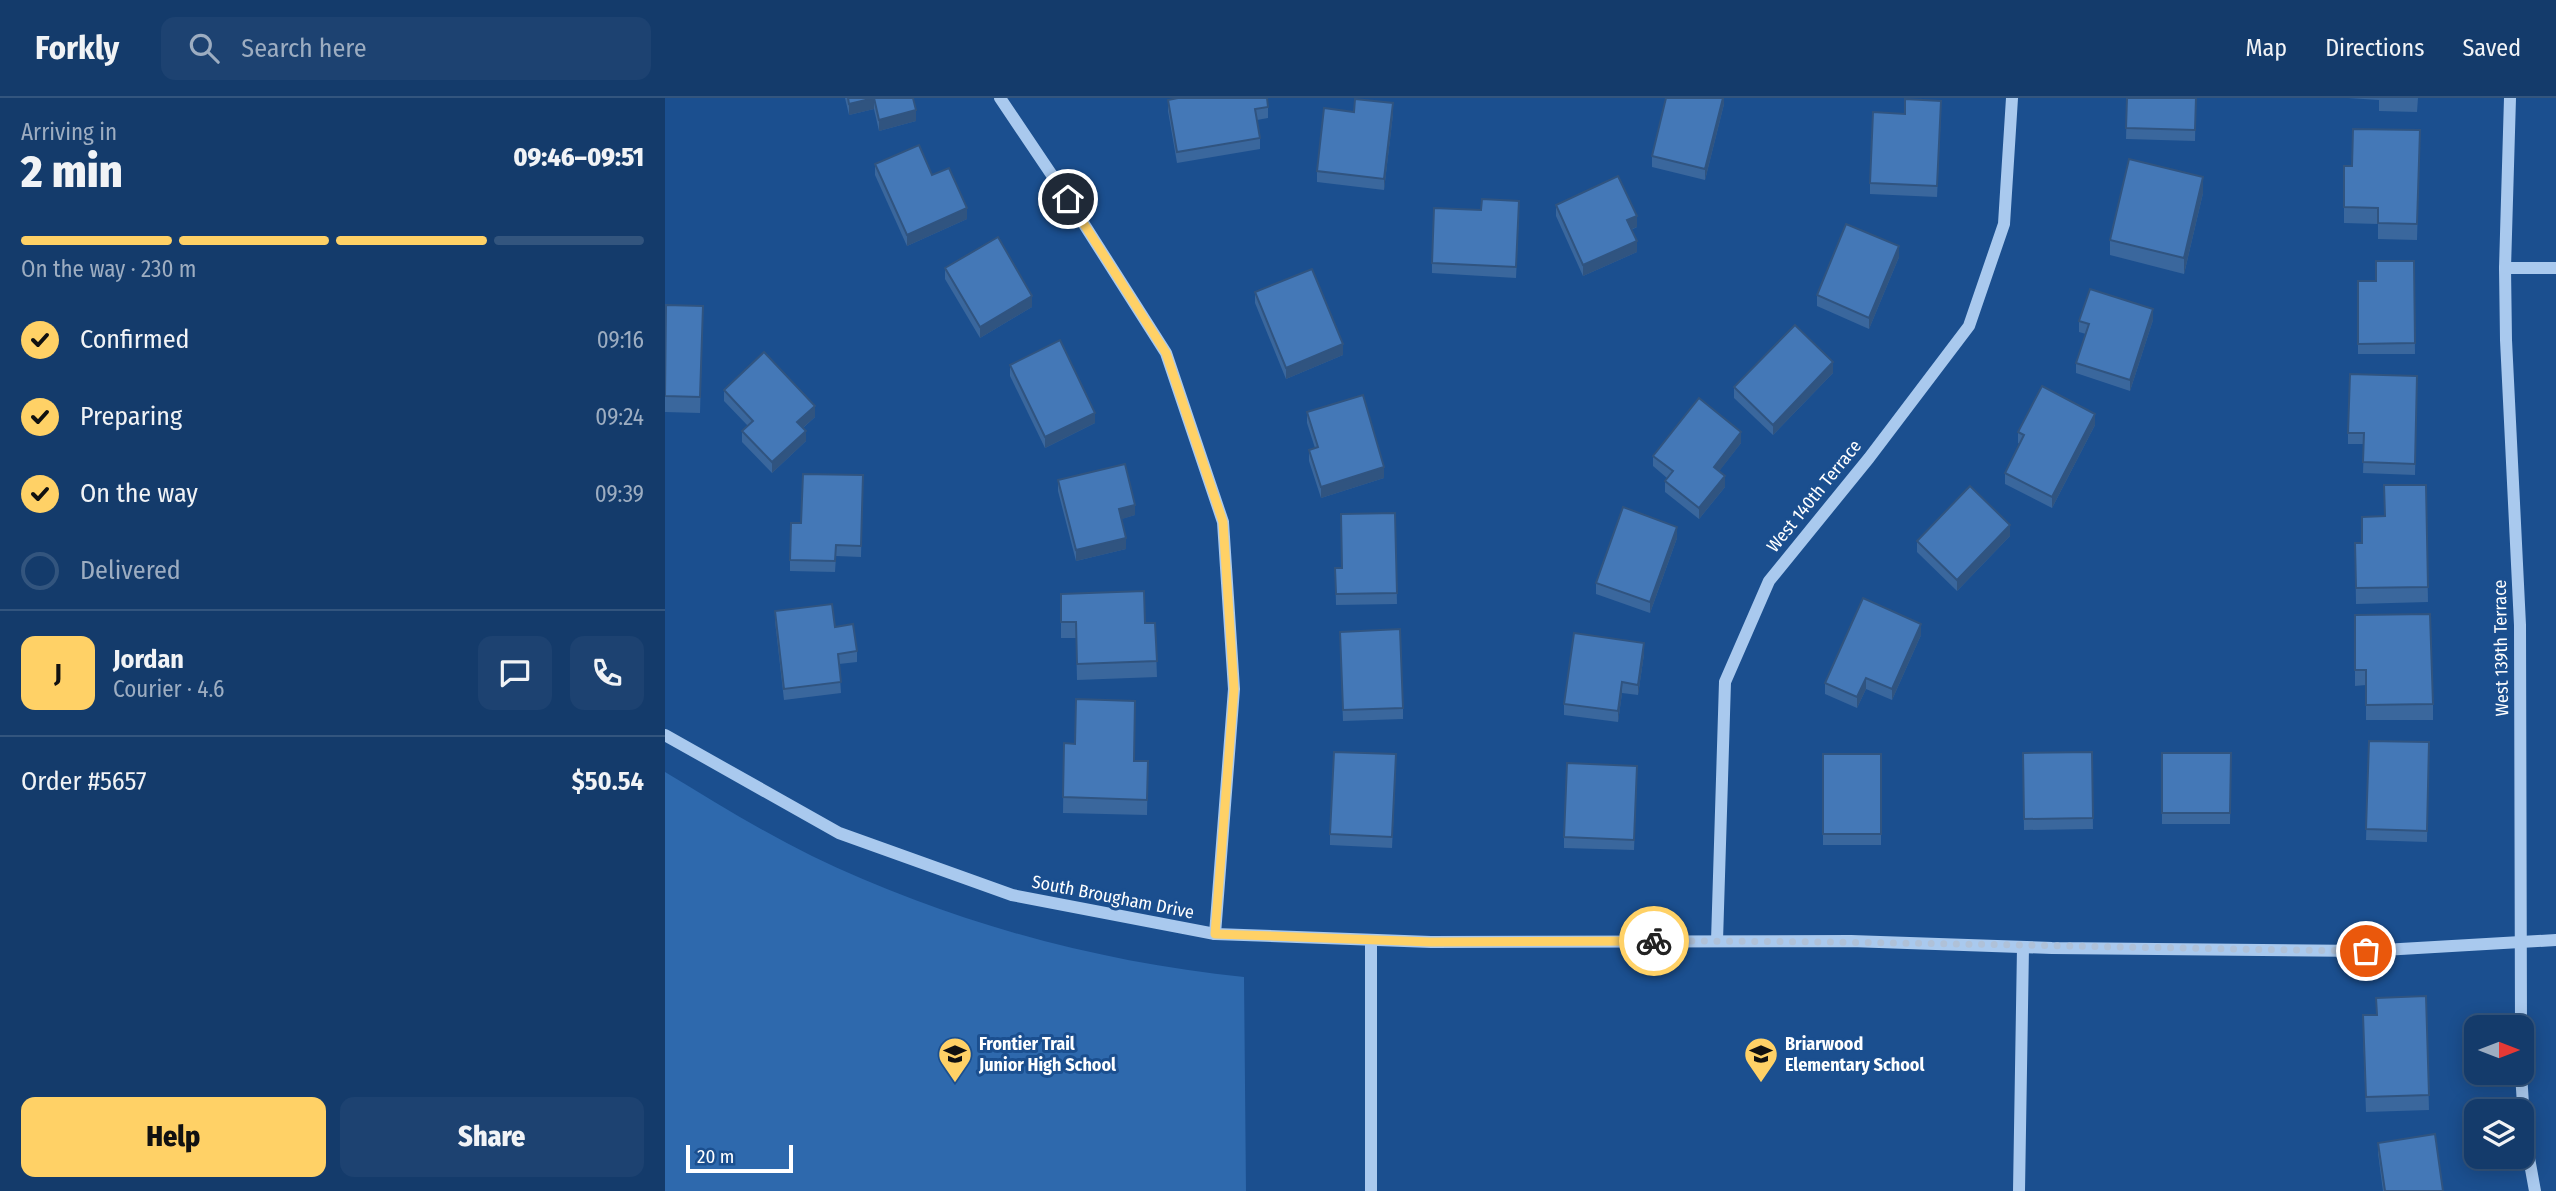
<!DOCTYPE html>
<meta charset="utf-8">
<style>
:root{--surface:#143b6b;--page:#1d4271;--text:#f1f3f6;--muted:#9dadc1;--line:#33557e;--accent:#ffd166}
body{margin:0;font-family:"Fira Sans Condensed",sans-serif;background:var(--page);color:var(--text);height:100vh;display:flex;flex-direction:column;font-size:26px;white-space:nowrap}
*{box-sizing:border-box;margin:0}
p{font-size:23px;color:var(--muted)}
.icon{flex:none;width:38px;height:38px;fill:none;stroke:currentColor;stroke-width:2;stroke-linecap:round;stroke-linejoin:round}
.map{position:relative;flex:1;overflow:hidden}
.drawer{display:flex;flex-direction:column;background:var(--surface);width:665px}
.drawer>*{flex:none}
.needle{width:46px;rotate:90deg}
.controls{position:absolute;left:1799px;top:917px;display:grid;gap:14px}
.controls a{display:grid;place-items:center;width:70px;height:70px;border-radius:14px;background:var(--surface);box-shadow:0 4px 18px #0003,0 0 0 2px var(--line);font-size:35px}
.scale{position:absolute;left:21px;bottom:18px;width:107px;box-sizing:border-box;padding-left:7px;border:4px solid #fff;border-top:0;font-size:19px;line-height:24px;white-space:nowrap;color:#fff;-webkit-text-stroke:5px #1b4f8f;paint-order:stroke}
.pin{position:absolute;display:grid;place-items:center;width:60px;height:60px;color:#fff;margin:-30px;border:4px solid #fff;border-radius:50%;box-shadow:0 2px 7px #0007}
.courier{position:absolute;display:grid;place-items:center;width:70px;height:70px;margin:-35px;border:5px solid #ffd166;border-radius:50%;background:#fff;color:#222;box-shadow:0 2px 9px #0007}
.headline em{font-style:normal;font-weight:800}
.headline div{display:flex;flex-direction:column-reverse}
.headline{display:flex;align-items:center;justify-content:space-between;height:119px;padding:0 21px}
h1{font-size:46px;font-weight:800;line-height:52px}
.bar{display:grid;grid-template-columns:repeat(4,1fr);gap:10px 7px;align-content:center;height:84px;padding:0 21px}
.bar i{height:9px;border-radius:5px;background:var(--line)}
.bar .selected{background:var(--accent)}
.bar p{grid-column:span 4}
.line{display:flex;align-items:center;gap:18px;padding:0 21px;border-top:2px solid var(--line)}
.line div{flex:1}
.round{display:grid;place-items:center;flex:none;width:74px;height:74px;border-radius:14px;background:var(--page)}
ol{padding:0 21px;list-style:none}
li{display:flex;align-items:center;gap:21px;height:77px}
li p{margin-inline-start:auto}
li .icon{padding:7px;border-radius:50%;background:var(--accent);color:#111;stroke-width:4}
li:last-child{color:var(--muted)}
li i{width:38px;height:38px;border:4px solid var(--line);border-radius:50%}
.cta{display:flex;gap:14px;margin-top:auto;padding:14px 21px}
.cta a{flex:1;height:80px;border-radius:14px;background:var(--accent);color:#111;font-size:28px;font-weight:800;line-height:80px;text-align:center}
.cta a+a{background:var(--page);color:var(--text)}
header{display:flex;align-items:center;gap:42px;box-sizing:border-box;height:98px;padding:0 35px;background:var(--surface);border-bottom:2px solid var(--line)}
header strong{font-size:33px}
nav{display:flex;gap:38px;margin-inline-start:auto;font-size:24px}
.search{width:490px;height:63px;background:var(--page);display:flex;align-items:center;gap:18px;box-sizing:border-box;padding:0 24px;border-radius:14px;color:var(--muted);font-size:26px}
main{display:flex;flex:1;min-height:0}
.map>svg:first-child{display:block}
.green{fill:#2e69ad}
.lines{fill:none;stroke-linecap:round;stroke-linejoin:round}
.minor{stroke:#a9c9ee;stroke-width:12}
.wall{fill:#3a679d}
.shaded-wall{fill:#305480}
.building{fill:#4478b7;stroke:#305480;stroke-width:2}
.done{stroke:#afc1d8;stroke-width:7;stroke-dasharray:0 12.6}
.route{stroke:#ffd166;stroke-width:9}
.labels{text-anchor:middle;dominant-baseline:central;stroke-width:6;stroke-linejoin:round;paint-order:stroke}
.street-label{font-size:18px;fill:#fff;stroke:#1b4f8f}
.poi-label{font-size:18px;font-weight:bold;fill:#fff;stroke:#1b4f8f;text-anchor:start}
</style>
<header>
<strong>Forkly</strong>
<div class="search"><svg class="icon" aria-label="search" viewBox="0 0 24 24"><circle cx="10" cy="10" r="6"/><path d="M15 15l6 6"/></svg>Search here</div>
<nav><a>Map</a><a>Directions</a><a>Saved</a></nav>
</header>
<main>
<section class="drawer">
<div class="headline"><div><h1>2 min</h1><p>Arriving in</p></div><em>09:46–09:51</em></div>
<div class="bar"><i class="selected"></i><i class="selected"></i><i class="selected"></i><i></i><p>On the way · 230 m</p></div>
<ol>
<li><svg class="icon" aria-label="check" viewBox="0 0 24 24"><path d="M5 12l5 5 9-10"/></svg>Confirmed<p>09:16</p></li>
<li><svg class="icon" aria-label="check" viewBox="0 0 24 24"><path d="M5 12l5 5 9-10"/></svg>Preparing<p>09:24</p></li>
<li><svg class="icon" aria-label="check" viewBox="0 0 24 24"><path d="M5 12l5 5 9-10"/></svg>On the way<p>09:39</p></li>
<li><i></i>Delivered</li>
</ol>
<div class="line" style="height:126px"><b class="round" style="background:var(--accent);color:#111">J</b><div><b>Jordan</b><p>Courier · 4.6</p></div><a class="round"><svg class="icon" aria-label="chat" viewBox="0 0 24 24"><path d="M4 5h16v11H9l-5 4z"/></svg></a><a class="round"><svg class="icon" aria-label="phone" viewBox="0 0 24 24"><path d="M5 4h4l2 5-3 2q2 4 5 5l2-3 5 2v4C11 20 4 13 5 4z"/></svg></a></div>
<div class="line" style="height:91px"><div>Order #5657</div><b>$50.54</b></div>
<div class="cta"><a>Help</a><a>Share</a></div>
</section>
<div class="map">
<svg width="1891" height="1093" viewBox="0 0 1891 1093">
<rect width="100%" height="100%" fill="#1b4f8f"/>
<path class="green" d="M0 674C48 703 96 733 147 758 282 823 430 864 579 879L581 1093H0Z"/>
<g class="lines">
<g class="minor">
<polyline points="335,0 403,101 501,255 558,424 569,591 550,836"/>
<polyline points="1845,0 1840,170 1841,242 1855,527 1856,929"/>
<polyline points="1840,170 1891,170"/>
<polyline points="0,637 174,735 347,797 550,836 766,844 1186,843 1387,850 1701,853 1891,842"/>
<polyline points="1052,843 1060,584 1104,483 1204,360 1304,228 1339,126 1347,0"/>
<polyline points="1856,975 1860,1038 1870,1093"/>
<polyline points="706,1093 706,842"/>
<polyline points="1354,1093 1358,849"/>
</g>
</g>
<g class="wall">
<polygon points="180,0 248,0 251,23 214,33 209,11 184,17"/>
<polygon points="1059,0 1059,6 1040,82 987,69 987,58"/>
<polygon points="1462,0 1531,0 1530,43 1461,41"/>
<polygon points="1683,0 1753,0 1752,14 1714,13 1714,2"/>
<polygon points="503,2 603,9 603,20 592,22 595,40 595,51 512,65 503,13"/>
<polygon points="689,14 728,16 719,92 652,84 652,73"/>
<polygon points="1276,14 1272,99 1205,96 1205,85 1240,16"/>
<polygon points="1755,32 1752,142 1713,141 1713,126 1679,125 1679,68 1687,68"/>
<polygon points="210,66 267,77 302,121 242,148 210,77"/>
<polygon points="1538,95 1519,176 1445,157 1445,142"/>
<polygon points="891,107 972,129 966,132 972,154 918,178 891,118"/>
<polygon points="854,114 851,180 767,175 767,165"/>
<polygon points="1234,159 1204,231 1152,208 1152,197"/>
<polygon points="1749,163 1750,256 1693,256 1693,183 1711,183"/>
<polygon points="280,170 367,209 315,240 280,181"/>
<polygon points="590,194 678,257 621,281 590,205"/>
<polygon points="38,208 35,315 0,314 0,219"/>
<polygon points="1488,222 1465,293 1411,275 1411,265 1421,236 1414,234 1414,223"/>
<polygon points="345,267 430,325 380,350 345,278"/>
<polygon points="1168,275 1108,337 1069,300 1069,289"/>
<polygon points="1752,278 1750,377 1698,375 1699,346 1683,346 1683,335"/>
<polygon points="59,292 150,319 138,330 141,343 107,375 77,344 77,333 83,328 59,303"/>
<polygon points="642,314 719,380 656,400 644,363 644,352 650,350 642,325"/>
<polygon points="1430,327 1387,410 1340,386 1340,375 1355,346 1353,345 1353,334"/>
<polygon points="1076,345 1054,373 1060,389 1034,421 1000,394 1000,383 1002,380 988,368 988,358"/>
<polygon points="198,377 196,459 171,458 170,474 125,473 125,462 136,425"/>
<polygon points="393,382 470,417 456,421 461,451 411,463 393,393"/>
<polygon points="1761,387 1763,504 1691,506 1690,445 1697,445 1719,418"/>
<polygon points="730,415 732,506 671,507 670,470 677,470"/>
<polygon points="1345,438 1292,493 1252,454 1252,443"/>
<polygon points="1012,440 985,515 931,496 931,485"/>
<polygon points="396,496 480,525 490,525 492,579 412,582 411,540 396,540"/>
<polygon points="110,513 170,529 192,553 192,564 174,566 176,595 119,602 110,523"/>
<polygon points="1690,517 1768,606 1768,622 1701,622 1701,587 1690,588"/>
<polygon points="1256,537 1227,602 1201,591 1192,610 1160,596 1160,585"/>
<polygon points="675,545 738,610 738,621 678,623"/>
<polygon points="979,556 973,597 957,595 953,624 899,617 899,606"/>
<polygon points="1704,643 1764,644 1762,744 1701,742"/>
<polygon points="399,645 469,663 483,663 482,717 398,715"/>
<polygon points="1427,654 1428,731 1359,732 1358,655"/>
<polygon points="1497,655 1566,655 1565,726 1497,726"/>
<rect x="1158" y="656" width="58" height="91"/>
<polygon points="731,667 727,750 665,747 665,736"/>
<polygon points="972,678 969,752 899,750 899,739"/>
<polygon points="1761,898 1764,1012 1701,1014 1698,933 1711,917 1711,900"/>
<polygon points="1713,1045 1778,1093 1718,1093 1713,1055"/>
</g>
<g class="shaded-wall">
<polygon points="209,0 209,11 184,17 184,6"/>
<polygon points="1058,0 1059,0 1059,6 1040,82 1040,71"/>
<polygon points="728,5 728,16 719,92 719,81"/>
<polygon points="251,12 251,23 214,33 214,22"/>
<polygon points="1538,79 1538,95 1519,176 1519,160"/>
<polygon points="302,110 302,121 242,148 242,137"/>
<polygon points="972,118 972,129 962,133 962,122"/>
<polygon points="972,143 972,154 918,178 918,167"/>
<polygon points="1234,148 1234,159 1204,231 1204,220"/>
<polygon points="367,198 367,209 315,240 315,229"/>
<polygon points="1488,211 1488,222 1465,293 1465,282"/>
<polygon points="678,246 678,257 621,281 621,270"/>
<polygon points="1168,264 1168,275 1108,337 1108,327"/>
<polygon points="150,308 150,319 132,335 132,324"/>
<polygon points="430,315 430,325 380,350 380,339"/>
<polygon points="1430,316 1430,327 1387,410 1387,399"/>
<polygon points="141,333 141,343 107,375 107,364"/>
<polygon points="1076,334 1076,345 1049,380 1049,369"/>
<polygon points="719,369 719,380 656,400 656,389"/>
<polygon points="1060,378 1060,389 1034,421 1034,410"/>
<polygon points="470,407 470,417 454,422 454,411"/>
<polygon points="1345,427 1345,438 1292,493 1292,482"/>
<polygon points="1012,429 1012,440 985,515 985,504"/>
<polygon points="461,440 461,451 411,463 411,452"/>
<polygon points="1256,526 1256,537 1227,602 1227,591"/>
<polygon points="979,545 979,556 973,597 973,587"/>
<polygon points="1201,580 1201,591 1192,610 1192,599"/>
<polygon points="957,584 957,595 953,624 953,613"/>
</g>
<g class="building">
<polygon points="183,0 248,0 251,12 214,22 209,0 184,6"/>
<polygon points="513,0 602,0 603,9 590,11 595,40 512,54 503,2"/>
<polygon points="1001,0 1058,0 1040,71 987,58"/>
<polygon points="1462,0 1531,0 1530,32 1461,30"/>
<polygon points="690,1 728,5 719,81 652,73 659,10 689,14"/>
<polygon points="1240,1 1276,3 1272,88 1205,85 1208,14 1240,16"/>
<polygon points="1688,31 1755,32 1752,126 1713,125 1713,110 1679,109 1679,68 1687,68"/>
<polygon points="254,47 267,77 284,70 302,110 242,137 210,66"/>
<polygon points="1464,61 1538,79 1519,160 1445,142"/>
<polygon points="953,78 972,118 962,122 972,143 918,167 891,107"/>
<polygon points="817,101 854,103 851,169 767,165 769,110 816,112"/>
<polygon points="1181,126 1234,148 1204,220 1152,197"/>
<polygon points="333,139 367,198 315,229 280,170"/>
<polygon points="1711,163 1749,163 1750,245 1693,246 1693,183 1711,183"/>
<polygon points="647,171 678,246 621,270 590,194"/>
<polygon points="1425,191 1488,211 1465,282 1411,265 1424,226 1414,223"/>
<polygon points="1,207 38,208 35,299 0,298"/>
<polygon points="1130,227 1168,264 1108,327 1069,289"/>
<polygon points="395,242 430,315 380,339 345,267"/>
<polygon points="99,254 150,308 132,324 141,333 107,364 77,333 88,323 59,292"/>
<polygon points="1685,276 1752,278 1750,366 1698,364 1699,335 1683,335"/>
<polygon points="1377,288 1430,316 1387,399 1340,375 1359,337 1353,334"/>
<polygon points="698,297 719,369 656,389 644,352 653,349 642,314"/>
<polygon points="1034,300 1076,334 1049,369 1060,378 1034,410 1000,383 1008,373 988,358"/>
<polygon points="460,366 470,407 454,411 461,440 411,452 393,382"/>
<polygon points="138,376 198,377 196,448 171,447 170,463 125,462 126,425 136,425"/>
<polygon points="1719,387 1761,387 1763,489 1691,490 1690,445 1697,445 1697,419 1720,418"/>
<polygon points="1305,388 1345,427 1292,482 1252,443"/>
<polygon points="958,409 1012,429 985,504 931,485"/>
<polygon points="730,415 732,495 671,496 670,470 677,470 676,416"/>
<polygon points="479,493 480,525 490,525 492,563 412,566 411,524 396,524 396,496"/>
<polygon points="1198,500 1256,526 1227,591 1201,580 1192,599 1160,585"/>
<polygon points="167,506 170,529 188,526 192,553 173,556 176,584 119,591 110,513"/>
<polygon points="1765,516 1768,606 1701,607 1701,572 1690,572 1690,517"/>
<polygon points="735,531 738,610 678,612 675,534"/>
<polygon points="909,535 979,545 973,587 957,584 953,613 899,606"/>
<polygon points="411,601 470,603 469,663 483,663 482,702 398,699 399,645 410,646"/>
<polygon points="1704,643 1764,644 1762,733 1701,731"/>
<polygon points="669,654 731,656 727,739 665,736"/>
<polygon points="1427,654 1428,720 1359,721 1358,655"/>
<polygon points="1497,655 1566,655 1565,715 1497,715"/>
<rect x="1158" y="656" width="58" height="80"/>
<polygon points="902,665 972,668 969,742 899,739"/>
<polygon points="1761,898 1764,997 1701,999 1698,917 1712,917 1711,900"/>
<polygon points="1770,1036 1778,1093 1720,1093 1713,1045"/>
</g>
<g class="lines">
<path class="done" d="M989 843C1226 843 1464 850 1701 853"/>
<polyline class="route" points="403,101 501,255 558,424 569,591 550,836 766,844 989,843"/>
</g>
<defs>
<g id="school-pin" transform="scale(1.75)"><path d="M0 17L-7.5 6A9.5 9.5 0 1 1 7.5 6Z" fill="#ffd166" stroke="#1b4f8f"/><path d="M0-5L7-2L0 1L-7-2ZM-4 1L0 2.5L4 1V4Q0 6-4 4Z" fill="#111"/></g>
</defs>
<g fill-rule="evenodd">
<use href="#school-pin" x="290" y="956"/>
<use href="#school-pin" x="1096" y="956"/>
</g>
<g class="labels">
<g class="street-label">
<text transform="translate(1149 398) rotate(-51)">West 140th Terrace</text>
<text transform="translate(1836 550) rotate(-91)">West 139th Terrace</text>
<text transform="translate(448 799) rotate(11)">South Brougham Drive</text>
</g>
<g class="poi-label">
<text x="314" y="946">Frontier Trail<tspan x="314" dy="21">Junior High School</tspan></text>
<text x="1120" y="946">Briarwood<tspan x="1120" dy="21">Elementary School</tspan></text>
</g>
</g>
</svg>
<div class="controls">
<a><svg class="needle" viewBox="-14 -14 28 28"><path d="M0-13l5 13h-10z" fill="#e53935"/><path d="M0 13l5-13h-10z" fill="#9dadc1"/></svg></a>
<a><svg class="icon" aria-label="layers" viewBox="0 0 24 24"><path d="M12 4l9 5-9 5-9-5zM3 14l9 5 9-5"/></svg></a>
</div>
<div class="scale">20 m</div>
<div class="pin" style="left:1701px;top:853px;background:#ea580c"><svg class="icon" aria-label="bag" viewBox="0 0 24 24"><path d="M5 8h14l-1 12H6zM9 8a3 3 0 0 1 6 0"/></svg></div>
<div class="pin" style="left:403px;top:101px;background:#1f2937"><svg class="icon" aria-label="home" viewBox="0 0 24 24"><path d="M3 11l9-7 9 7M6 9v11h12V9"/></svg></div>
<div class="courier" style="left:989px;top:843px"><svg class="icon" aria-label="bike" viewBox="0 0 24 24"><circle cx="6" cy="16" r="4"/><circle cx="18" cy="16" r="4"/><path d="M6 16l4-8h5l3 8M10 8l3 8H6M13 5h3"/></svg></div>
</div>
</main>
